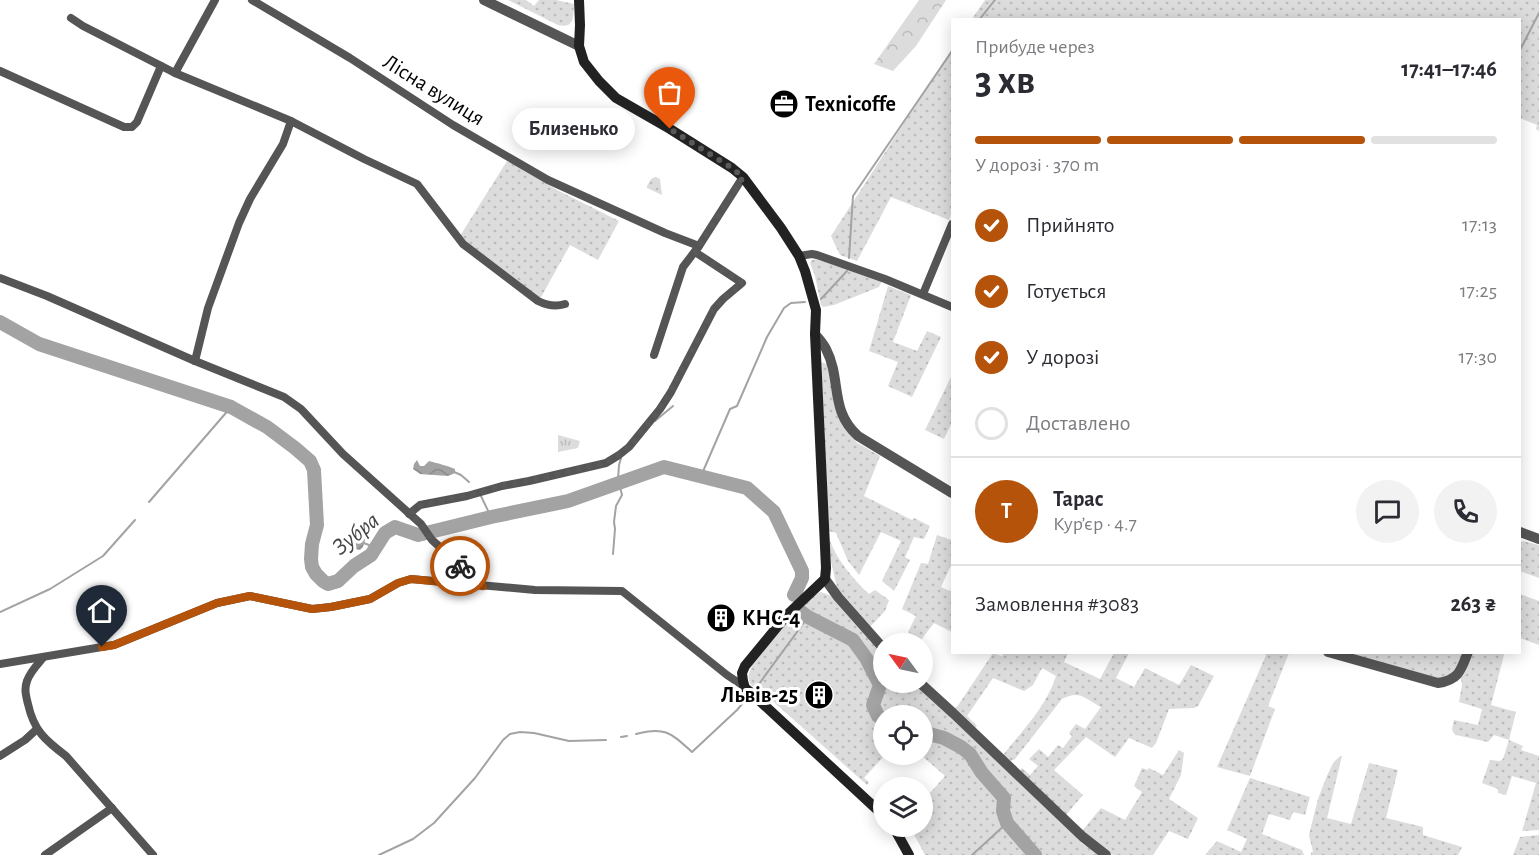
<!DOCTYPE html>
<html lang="uk">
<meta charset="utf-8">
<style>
:root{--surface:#fff;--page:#f2f2f3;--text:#2b2b33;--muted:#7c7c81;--line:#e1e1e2;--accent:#b45309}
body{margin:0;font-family:"Alegreya Sans",sans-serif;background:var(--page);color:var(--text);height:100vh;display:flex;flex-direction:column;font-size:22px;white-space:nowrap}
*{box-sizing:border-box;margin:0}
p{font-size:20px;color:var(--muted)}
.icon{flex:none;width:33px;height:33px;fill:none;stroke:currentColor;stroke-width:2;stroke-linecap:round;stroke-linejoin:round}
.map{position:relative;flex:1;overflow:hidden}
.sheet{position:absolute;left:951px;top:18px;width:570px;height:636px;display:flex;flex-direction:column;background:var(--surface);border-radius:0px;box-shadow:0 3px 15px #0003}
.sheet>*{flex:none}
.needle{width:39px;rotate:303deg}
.controls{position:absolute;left:873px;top:633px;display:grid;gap:12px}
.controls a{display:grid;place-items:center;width:60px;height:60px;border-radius:50%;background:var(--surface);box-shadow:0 3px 15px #0003;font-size:30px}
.pin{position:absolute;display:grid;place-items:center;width:51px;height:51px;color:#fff;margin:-62px -26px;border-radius:50% 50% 50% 0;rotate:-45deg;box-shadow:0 0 6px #0007}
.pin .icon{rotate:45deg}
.courier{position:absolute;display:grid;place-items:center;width:60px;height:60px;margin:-30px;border:4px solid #b45309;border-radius:50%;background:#fff;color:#222;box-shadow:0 2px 8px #0007}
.bubble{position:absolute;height:42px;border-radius:21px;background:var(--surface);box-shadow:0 3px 15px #0003;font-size:20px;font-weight:700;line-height:42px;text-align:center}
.head em{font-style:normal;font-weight:700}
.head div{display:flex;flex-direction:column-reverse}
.head{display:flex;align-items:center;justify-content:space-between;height:102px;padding:0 24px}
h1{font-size:39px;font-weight:700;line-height:45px}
.bar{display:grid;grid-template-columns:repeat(4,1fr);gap:9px 6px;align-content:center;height:72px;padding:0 24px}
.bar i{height:8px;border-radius:4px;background:var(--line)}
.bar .on{background:var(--accent)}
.bar p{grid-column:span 4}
.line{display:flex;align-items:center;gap:15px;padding:0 24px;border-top:2px solid var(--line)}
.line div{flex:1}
.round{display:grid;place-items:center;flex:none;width:63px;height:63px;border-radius:32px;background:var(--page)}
ol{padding:0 24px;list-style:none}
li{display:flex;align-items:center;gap:18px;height:66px}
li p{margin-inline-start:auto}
li .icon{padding:6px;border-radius:50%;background:var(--accent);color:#fff;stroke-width:4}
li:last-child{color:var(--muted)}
li i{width:33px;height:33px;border:3px solid var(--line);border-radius:50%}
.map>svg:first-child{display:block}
.grass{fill:url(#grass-dots)}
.forest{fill:url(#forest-crowns)}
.park{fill:url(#park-tufts)}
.water{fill:url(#water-waves)}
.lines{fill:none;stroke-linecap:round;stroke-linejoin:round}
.stream{stroke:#a3a3a3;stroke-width:2}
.river{stroke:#a3a3a3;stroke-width:14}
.minor{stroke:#555;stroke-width:8}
.tertiary{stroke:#555;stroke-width:10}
.secondary{stroke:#222;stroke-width:10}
.done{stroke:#595959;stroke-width:6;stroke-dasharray:0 10.8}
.route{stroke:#b45309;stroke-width:8}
.labels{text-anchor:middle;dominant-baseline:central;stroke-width:6;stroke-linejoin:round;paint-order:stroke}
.street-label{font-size:22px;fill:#000;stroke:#fff}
.poi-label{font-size:22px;font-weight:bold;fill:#000;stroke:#fff;text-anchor:start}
.water-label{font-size:24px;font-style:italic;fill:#444;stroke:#fff}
</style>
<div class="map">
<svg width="1539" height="855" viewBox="0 0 1539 855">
<defs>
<pattern id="grass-dots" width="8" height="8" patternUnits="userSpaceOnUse" patternTransform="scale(1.5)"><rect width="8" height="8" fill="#dcdcdc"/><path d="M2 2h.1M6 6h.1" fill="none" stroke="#bbb" stroke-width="1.8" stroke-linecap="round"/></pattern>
<pattern id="forest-crowns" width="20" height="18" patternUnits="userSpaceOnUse" patternTransform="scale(1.5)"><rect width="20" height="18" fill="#dcdcdc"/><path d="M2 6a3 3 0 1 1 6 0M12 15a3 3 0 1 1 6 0" fill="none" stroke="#bbb"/></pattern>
<pattern id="park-tufts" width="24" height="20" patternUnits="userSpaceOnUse" patternTransform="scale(1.5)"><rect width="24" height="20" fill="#dcdcdc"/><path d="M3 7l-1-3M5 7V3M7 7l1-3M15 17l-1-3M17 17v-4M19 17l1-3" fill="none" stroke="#bbb"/></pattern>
<pattern id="water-waves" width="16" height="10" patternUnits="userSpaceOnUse" patternTransform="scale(1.5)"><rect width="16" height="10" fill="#a3a3a3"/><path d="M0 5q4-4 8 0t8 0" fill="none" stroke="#8b8b8b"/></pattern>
</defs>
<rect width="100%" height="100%" fill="#fff"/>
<g class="grass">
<path d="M508 0H526L534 6 539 0H556L574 4C573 16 575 29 558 25Z"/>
<polygon points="985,0 1539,0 1539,131 1536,129 1537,125 1520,118 1520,20 972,19"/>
<polygon points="952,49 952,211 949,220 891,197 857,261 840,255 831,236"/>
<polygon points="507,161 559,191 619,221 598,260 570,245 540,299 487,259 460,236"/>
<polygon points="655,177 660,179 662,195 647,188 647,186 651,179"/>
<polygon points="817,259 882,281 879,287 834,305 823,307 821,305 815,276 810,263 812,260"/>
<polygon points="888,286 911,295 893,342 917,351 927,331 941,337 912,397 888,386 898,362 869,351"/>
<polygon points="821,362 827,364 845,429 856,442 880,456 864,496 912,520 914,518 930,526 924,539 914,537 905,557 910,560 894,591 882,581 901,541 881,532 859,575 848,561 836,533 829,531"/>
<polygon points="952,375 952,422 944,439 925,430"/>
<polygon points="937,535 951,540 952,537 952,563 941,587 952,592 952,632 934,623 921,640 908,632 916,616 902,609 921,563 928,564"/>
<path d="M829 538C836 559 853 579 869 594L875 590 889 600 885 611 869 628 838 591 831 562Z"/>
<polygon points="1523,541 1539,545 1539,578 1520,571 1520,543"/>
<path d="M821 592 831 596 881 651 883 656 884 682 913 683 959 723 1080 839 1081 843 1100 855H925L910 827 922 826 923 801 945 776 921 755 922 754V716H884V754L885 755 864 778 869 782 867 785 766 695C753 687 743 684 752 666L783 625 816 594Z"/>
<polygon points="1520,594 1539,601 1539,645 1520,638"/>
<path d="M1004 652 1068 653 1064 662 1100 679 1114 653H1129L1116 678 1134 687 1145 668 1179 685 1191 665 1214 676 1198 706 1194 708 1169 709 1156 743 1152 748 1129 738 1115 757 1086 737 1054 770 1083 795 1066 815 1019 771 1022 768 1030 775 1038 766 1029 759 1039 749 1048 757 1058 745 1063 748 1072 736 1069 733 1076 724 1085 729 1101 707C1084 698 1080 690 1062 699L1015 759 1011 761 1003 755C1023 730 1046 707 1056 676L1042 668 1033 685 1024 691 993 678 967 716 977 726 975 728 954 709 956 707H957L993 653 1002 656Z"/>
<polygon points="1267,653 1289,653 1268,706 1275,709 1250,776 1217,767"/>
<path d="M1349 653H1464C1457 665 1454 677 1438 678L1351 656Z"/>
<polygon points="1472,653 1502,653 1504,655 1491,705 1516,712 1509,740 1523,746 1521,750 1539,756 1539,830 1522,831 1536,783 1512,776 1506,795 1498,793 1498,789 1482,783 1490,760 1500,761 1503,759 1509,740 1494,735 1488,742 1456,735 1453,732 1452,729 1454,720 1478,725 1482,709 1459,702 1462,685 1461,678"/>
<polygon points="1179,750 1184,753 1181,775 1169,799 1198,818 1188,839 1169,831 1153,855 1113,855 1094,842 1082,831 1101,808 1125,820 1142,792 1134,786 1142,768 1148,770 1149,768 1163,775"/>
<polygon points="1340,756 1342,756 1327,818 1351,824 1369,763 1398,770 1386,818 1423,827 1423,835 1462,847 1458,855 1311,855 1311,852 1313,852 1309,835 1318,799 1326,778 1333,763"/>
<polygon points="1250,778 1310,797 1305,815 1293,812 1290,820 1269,814 1262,834 1302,850 1304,855 1205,855 1217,841 1241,852 1247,839 1227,830"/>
<polygon points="1539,835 1539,855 1513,855 1520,837"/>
</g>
<polygon class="forest" points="919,0 946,0 916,46 893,71 874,64"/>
<polygon class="park" points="558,435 580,441 578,448 558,452"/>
<g class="water">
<path d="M417 460 420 466H424L429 461C436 463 449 466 455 469V473L448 476 420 474 413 469 414 464Z"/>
<polygon points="352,533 361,537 366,537 363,547 360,550 346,547 344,543 348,534"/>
</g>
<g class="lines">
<g class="stream">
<polyline points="979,20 995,0"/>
<polyline points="1520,50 1539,13"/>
<polyline points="849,258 853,196 952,51"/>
<polyline points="821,299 847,271"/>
<polyline points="655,421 673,406"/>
<polyline points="452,471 461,475 469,482"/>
<polyline points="701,476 730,409 737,406 767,337 784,308 791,303 805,302"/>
<polyline points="480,494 491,517"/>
<polyline points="149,502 231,407"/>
<polyline points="361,542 369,545 375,549"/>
<polyline points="613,554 615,529 614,522 616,506 622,495 618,479 619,465 621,458"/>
<polyline points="0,612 50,589 103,556 135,520"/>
<polyline points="756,688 808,617"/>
<path d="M636 734C665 726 671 733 692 752L737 710 748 697"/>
<polyline points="621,737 627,736"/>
<polyline points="379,855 413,839 434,823 475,778 503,740 510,734 520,732 534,733 569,741 606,740"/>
<polyline points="972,855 1007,823"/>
</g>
<g class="river">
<polyline points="0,322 39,344 231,407 267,427 295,448 310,461 314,470 317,525 312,544 311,559 312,567 316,574 323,581 328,584 338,581 354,566 371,555 385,533 395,527 418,535 491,517 568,501 664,467 747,488 774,512 802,571 802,578 794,595"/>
<polyline points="800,611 808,617 853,640 866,658 880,685 873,705 878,716 884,720"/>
<polyline points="922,732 944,738 961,747 970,754 982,773 1004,798 1003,811 1007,823 1035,855"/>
</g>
<g class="minor">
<polyline points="252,0 350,58 453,125 548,180 665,233 699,246"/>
<polyline points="71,18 83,26 175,73 215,0"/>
<polyline points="0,71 124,127 132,127 137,122 161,66"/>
<path d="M175 73 291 121 364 159 417 184 463 244 538 301C546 305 556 307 565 304"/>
<polyline points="799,256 812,254 817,255 885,279 952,307"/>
<polyline points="0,278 47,296 195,361 284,397 301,409 343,454 421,524 432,540 483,586"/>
<polyline points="923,294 952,224"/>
<polyline points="654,355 683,267 699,246 743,177"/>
<polyline points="195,361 208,308 239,223 250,199 283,144 291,121"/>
<polyline points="409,514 420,505 467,496 502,486 529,481 606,463 619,455 629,447 660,409 671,392 714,309 723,299 742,283 695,252"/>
<path d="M43 658C37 665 30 672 27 681 24 689 26 696 28 704 34 731 45 740 66 756L153 855"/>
<polyline points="0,664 114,645 217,603 250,596 312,609 331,607 370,599 398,583 411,579 535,590 622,591 727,675 745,687"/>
<polyline points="0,756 25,740 37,729"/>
<polyline points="45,855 112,808"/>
</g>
<g class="tertiary">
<polyline points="484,0 579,46"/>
<path d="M815 334C819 339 823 343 826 349 842 380 829 410 858 436L952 493"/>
<polyline points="1520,532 1539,539"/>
<polyline points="825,579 838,597 884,649"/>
<path d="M1328 652 1438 683C1459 680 1461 670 1468 652"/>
<polyline points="919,682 953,713 1083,837 1106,855"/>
</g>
<g class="secondary">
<polyline points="579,0 580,25 579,46 584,62 599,81 616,98 670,129 732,168 743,177 781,228 799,256 805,271 816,310 815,334 826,568 825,579 786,616 745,666 742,673 743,681 745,688 749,691 884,816"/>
<polyline points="893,826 909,855"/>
</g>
</g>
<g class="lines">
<polyline class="done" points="460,566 432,540 421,524 410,514 420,505 467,496 502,486 529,481 606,463 619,455 629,447 660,409 670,392 714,309 723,299 742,283 695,252 743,177 732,168 670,129"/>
<polyline class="route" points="102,647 114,645 217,603 250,596 312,609 331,607 370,599 398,583 411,579 483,586 460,566"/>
</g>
<defs>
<g id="office-disc" transform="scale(1.5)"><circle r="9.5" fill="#000" stroke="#fff"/><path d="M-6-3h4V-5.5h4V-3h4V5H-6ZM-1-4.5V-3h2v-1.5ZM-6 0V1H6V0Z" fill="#fff"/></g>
<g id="building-disc" transform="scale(1.5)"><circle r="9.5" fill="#000" stroke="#fff"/><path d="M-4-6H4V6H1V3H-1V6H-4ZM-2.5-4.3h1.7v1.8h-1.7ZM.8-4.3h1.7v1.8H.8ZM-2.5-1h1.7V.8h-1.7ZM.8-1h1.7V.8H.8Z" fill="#fff"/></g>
</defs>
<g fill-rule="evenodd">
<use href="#office-disc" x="784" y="104"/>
<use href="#building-disc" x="721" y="618"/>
<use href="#building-disc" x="819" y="695"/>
</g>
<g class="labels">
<g class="street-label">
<text transform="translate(434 90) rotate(32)">Лісна вулиця</text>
</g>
<g class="poi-label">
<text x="805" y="104">Texnicoffe</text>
<text x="742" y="618">КНС-4</text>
<text x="798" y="695" text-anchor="end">Львів-25</text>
</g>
<g class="water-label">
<text transform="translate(356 534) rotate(-39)">Зубра</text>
</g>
</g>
</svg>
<div class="controls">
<a><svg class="needle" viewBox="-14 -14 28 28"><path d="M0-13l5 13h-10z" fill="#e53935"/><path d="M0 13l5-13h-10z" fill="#7c7c81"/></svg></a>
<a><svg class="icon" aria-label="locate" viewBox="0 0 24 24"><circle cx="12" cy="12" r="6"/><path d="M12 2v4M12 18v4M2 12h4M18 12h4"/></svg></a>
<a><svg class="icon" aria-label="layers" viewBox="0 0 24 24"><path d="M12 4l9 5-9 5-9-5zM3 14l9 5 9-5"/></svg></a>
</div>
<div class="pin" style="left:670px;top:129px;background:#ea580c"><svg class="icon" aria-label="bag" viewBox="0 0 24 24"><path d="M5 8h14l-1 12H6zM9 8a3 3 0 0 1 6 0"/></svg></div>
<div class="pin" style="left:102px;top:647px;background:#1f2937"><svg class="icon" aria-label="home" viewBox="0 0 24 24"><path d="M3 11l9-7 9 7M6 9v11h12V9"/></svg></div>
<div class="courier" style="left:460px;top:566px"><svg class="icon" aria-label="bike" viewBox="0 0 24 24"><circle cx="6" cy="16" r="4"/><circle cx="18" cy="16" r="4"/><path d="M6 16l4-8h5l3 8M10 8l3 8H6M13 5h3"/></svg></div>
<div class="bubble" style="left:512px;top:108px;width:123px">Близенько</div>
<section class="sheet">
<div class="head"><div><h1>3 хв</h1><p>Прибуде через</p></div><em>17:41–17:46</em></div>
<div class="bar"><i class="on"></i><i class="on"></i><i class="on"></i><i></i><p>У дорозі · 370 m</p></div>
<ol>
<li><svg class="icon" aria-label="check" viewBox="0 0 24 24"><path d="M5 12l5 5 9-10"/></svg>Прийнято<p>17:13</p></li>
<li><svg class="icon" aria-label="check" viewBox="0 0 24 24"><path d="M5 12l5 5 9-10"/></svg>Готується<p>17:25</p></li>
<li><svg class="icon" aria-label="check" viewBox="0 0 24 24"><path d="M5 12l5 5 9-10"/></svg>У дорозі<p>17:30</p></li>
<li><i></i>Доставлено</li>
</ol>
<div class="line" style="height:108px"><b class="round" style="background:var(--accent);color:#fff">Т</b><div><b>Тарас</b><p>Кур’єр · 4.7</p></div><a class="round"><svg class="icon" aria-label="chat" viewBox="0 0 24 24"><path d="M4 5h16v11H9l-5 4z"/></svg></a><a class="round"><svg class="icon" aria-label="phone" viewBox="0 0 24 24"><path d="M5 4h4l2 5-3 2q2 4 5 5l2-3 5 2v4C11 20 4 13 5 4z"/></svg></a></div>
<div class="line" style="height:78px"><div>Замовлення #3083</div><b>263 ₴</b></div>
</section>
</div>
